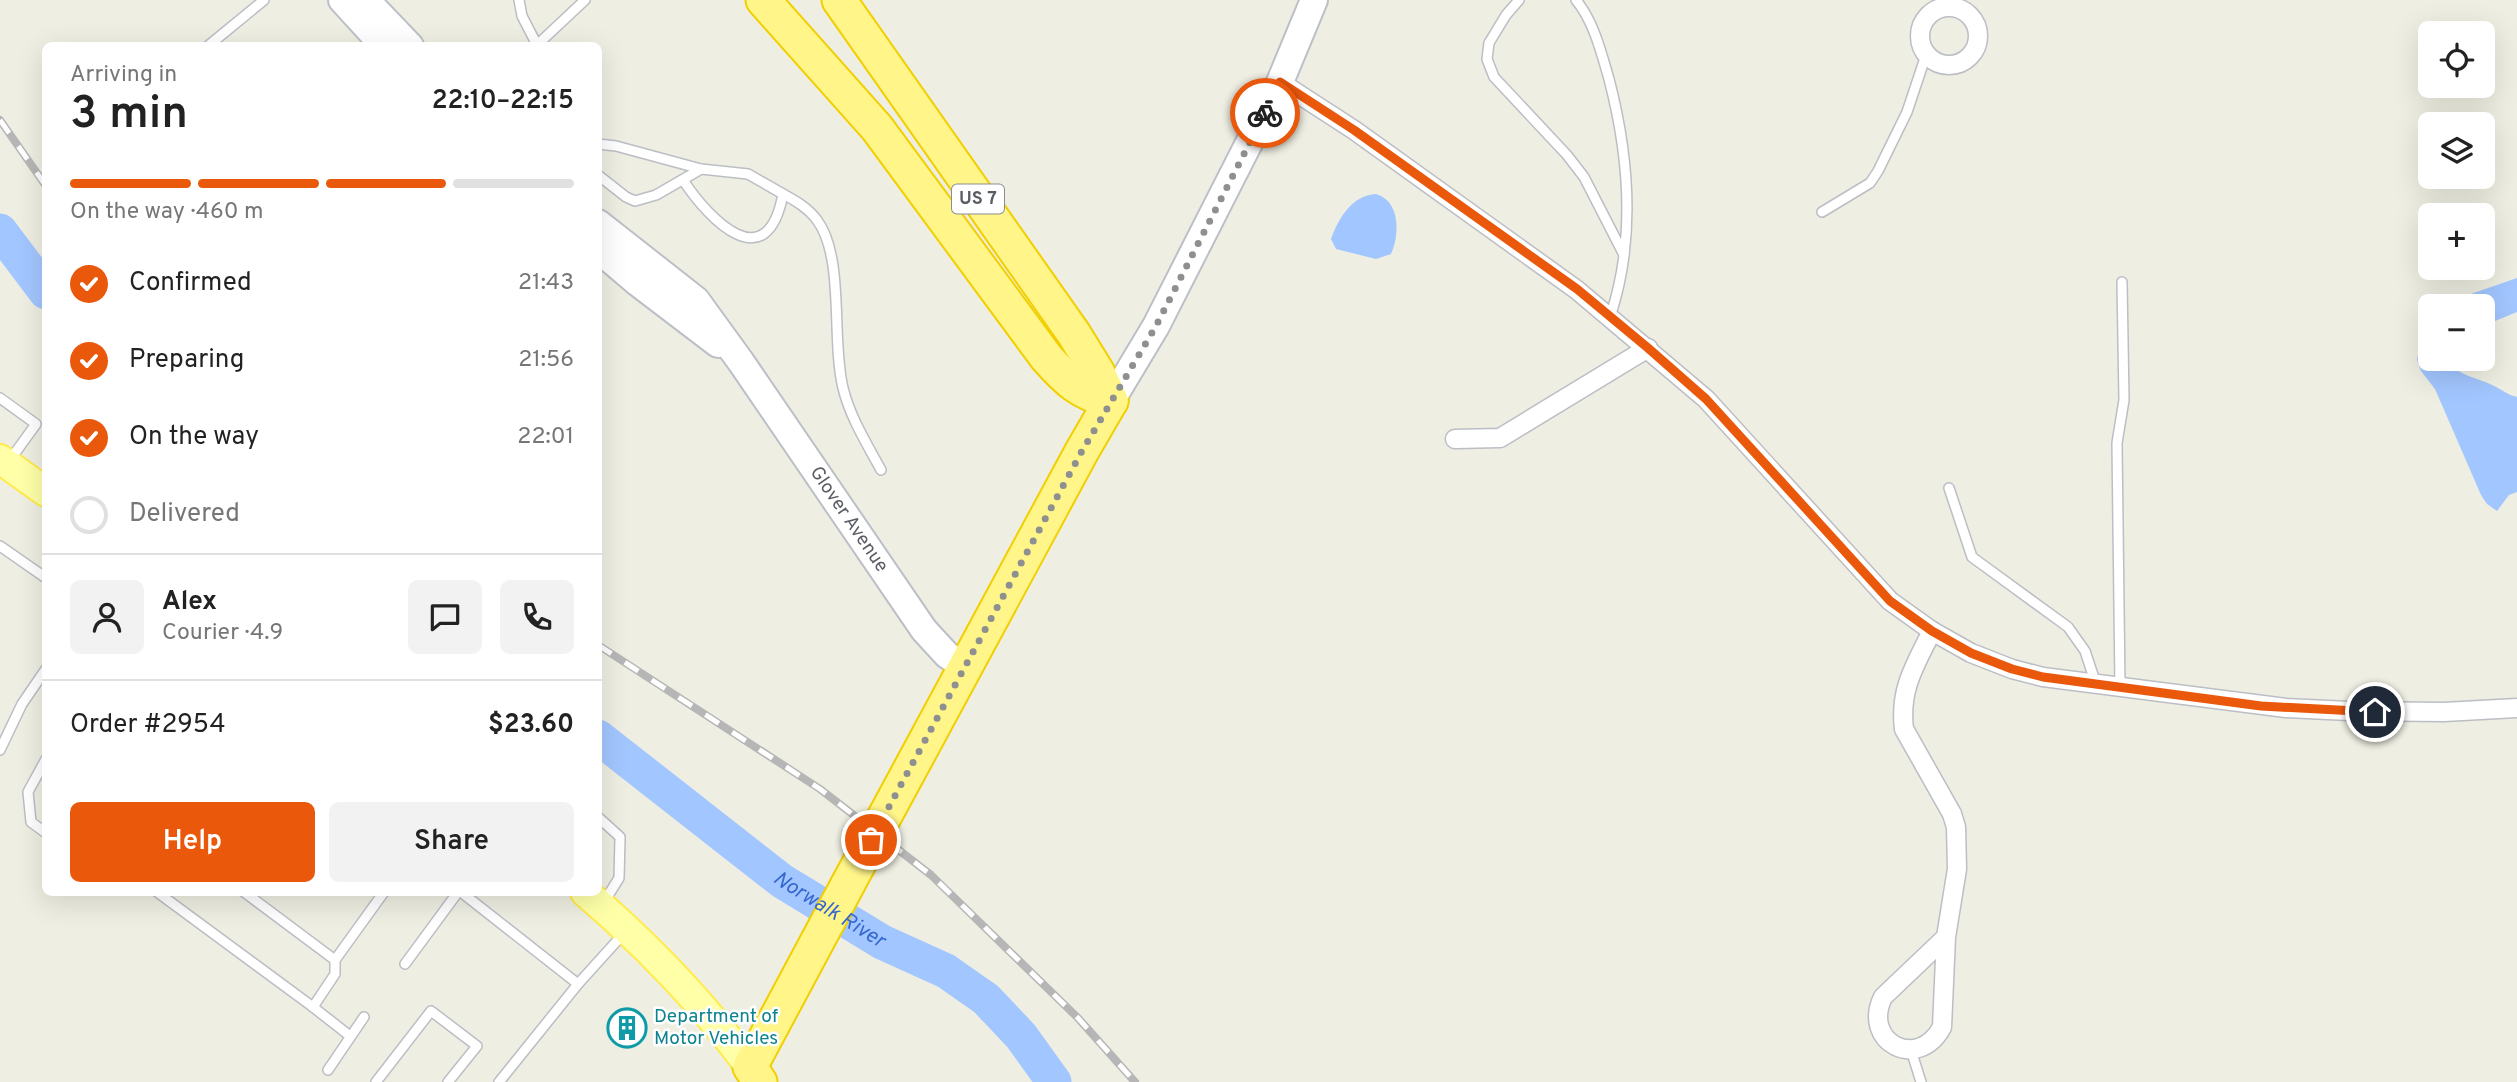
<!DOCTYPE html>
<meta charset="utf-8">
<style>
:root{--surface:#fff;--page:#f2f2f2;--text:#222;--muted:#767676;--line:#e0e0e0;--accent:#ea580c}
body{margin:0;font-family:Overpass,sans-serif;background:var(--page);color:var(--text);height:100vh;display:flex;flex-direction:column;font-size:26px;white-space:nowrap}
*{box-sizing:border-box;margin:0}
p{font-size:23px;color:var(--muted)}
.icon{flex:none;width:38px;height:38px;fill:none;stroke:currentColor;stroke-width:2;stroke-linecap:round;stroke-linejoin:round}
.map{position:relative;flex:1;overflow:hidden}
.drawer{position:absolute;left:42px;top:42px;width:560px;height:854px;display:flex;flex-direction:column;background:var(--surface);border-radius:10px;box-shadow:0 7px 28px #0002}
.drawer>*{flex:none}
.controls{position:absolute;left:2418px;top:21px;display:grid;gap:14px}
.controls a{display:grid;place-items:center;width:77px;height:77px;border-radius:10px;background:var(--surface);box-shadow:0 7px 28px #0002;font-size:35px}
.pin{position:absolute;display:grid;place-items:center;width:60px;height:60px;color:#fff;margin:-30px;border:4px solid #fff;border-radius:50%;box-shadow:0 2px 7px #0007}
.courier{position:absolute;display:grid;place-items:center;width:70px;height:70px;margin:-35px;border:5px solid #ea580c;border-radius:50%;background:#fff;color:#222;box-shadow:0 2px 9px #0007}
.headline em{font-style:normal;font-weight:600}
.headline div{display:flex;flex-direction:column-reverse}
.headline{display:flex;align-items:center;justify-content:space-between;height:119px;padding:0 28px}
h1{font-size:46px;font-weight:600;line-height:52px}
.bar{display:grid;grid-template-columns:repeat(4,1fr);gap:10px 7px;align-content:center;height:84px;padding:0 28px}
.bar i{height:9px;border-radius:5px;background:var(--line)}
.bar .selected{background:var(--accent)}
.bar p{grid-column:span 4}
.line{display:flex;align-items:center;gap:18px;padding:0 28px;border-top:2px solid var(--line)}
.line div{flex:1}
.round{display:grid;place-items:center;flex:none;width:74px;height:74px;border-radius:10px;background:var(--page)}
ol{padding:0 28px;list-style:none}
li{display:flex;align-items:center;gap:21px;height:77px}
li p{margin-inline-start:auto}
li .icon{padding:7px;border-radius:50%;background:var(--accent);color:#fff;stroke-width:4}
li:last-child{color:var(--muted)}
li i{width:38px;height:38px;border:4px solid var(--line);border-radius:50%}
.button{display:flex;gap:14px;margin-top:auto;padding:14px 28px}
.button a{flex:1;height:80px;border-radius:10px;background:var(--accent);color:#fff;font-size:28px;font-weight:600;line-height:80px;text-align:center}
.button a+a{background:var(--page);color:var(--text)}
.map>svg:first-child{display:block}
.water{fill:#a2c6ff}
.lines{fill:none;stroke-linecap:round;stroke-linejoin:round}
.river{stroke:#a2c6ff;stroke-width:35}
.lane-casing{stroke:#bcbec5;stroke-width:12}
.street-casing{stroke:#bcbec5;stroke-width:21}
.secondary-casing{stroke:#bdbfc7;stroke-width:30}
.primary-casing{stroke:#ffeb4b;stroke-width:32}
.highway-casing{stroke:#f1cf00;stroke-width:37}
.lane{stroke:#fff;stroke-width:9}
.street{stroke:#fff;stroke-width:18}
.secondary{stroke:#fff;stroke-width:26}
.primary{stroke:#feffa7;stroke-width:28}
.highway{stroke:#fff589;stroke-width:33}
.rail-casing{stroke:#b6b6b7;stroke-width:8}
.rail{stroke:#fff;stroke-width:5;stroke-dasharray:16;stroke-linecap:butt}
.highway-bridge-casing{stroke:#f1cf00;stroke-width:37;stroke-linecap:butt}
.highway-bridge{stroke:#fff589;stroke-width:33}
.done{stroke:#8e9090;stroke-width:7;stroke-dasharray:0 12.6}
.route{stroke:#ea580c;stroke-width:9}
.labels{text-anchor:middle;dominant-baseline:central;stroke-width:5;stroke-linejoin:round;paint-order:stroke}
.shield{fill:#fff;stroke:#8c8e92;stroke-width:2}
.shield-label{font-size:18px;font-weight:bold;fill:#5a5d64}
.street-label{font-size:19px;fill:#5a5d64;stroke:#fff}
.culture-label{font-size:19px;fill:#0d838f;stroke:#fff;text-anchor:start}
.water-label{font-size:21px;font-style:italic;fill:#3767cf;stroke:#fff}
</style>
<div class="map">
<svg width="2517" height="1082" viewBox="0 0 2517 1082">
<rect width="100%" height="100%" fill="#efeee2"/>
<g class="water">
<path d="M1376 194C1400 201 1400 234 1391 254L1376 259 1336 249 1331 239C1338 219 1352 195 1376 194Z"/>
<polygon points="2517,278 2517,312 2483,326 2483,306 2444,306 2462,297"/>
<path d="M2431 315V359H2457V370C2468 377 2479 379 2490 384 2500 388 2507 395 2517 397V492L2509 495 2497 511 2487 504 2481 495 2435 389 2421 371 2417 360 2421 338Z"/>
</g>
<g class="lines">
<g class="river">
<polyline points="0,231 46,292"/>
<path id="s1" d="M598 737 782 881 882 942 946 971 986 999 1021 1036 1054 1082"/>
</g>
<g class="lane-casing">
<g id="lane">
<polyline points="519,0 522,16 537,45"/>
<polyline points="1519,0 1506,15 1489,43 1487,59 1494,77 1567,155 1584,177 1624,255"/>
<path d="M1576 0C1594 22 1601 52 1609 79 1629 156 1636 240 1610 317"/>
<polyline points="208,46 264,0"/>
<polyline points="536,46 585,0"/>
<polyline points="598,144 616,146 701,169"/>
<path d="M598 175 626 197 635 201 656 195 701 169 748 174 783 194C767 279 710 221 683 180"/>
<path d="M783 194C796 201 808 208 817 220 845 258 831 339 843 388 850 417 867 444 881 470"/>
<polyline points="1822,212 1870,183 1878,171 1907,112 1926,55"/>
<polyline points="0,398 36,424 10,460"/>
<polyline points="1949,488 1972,557 2068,627 2085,651 2096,684"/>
<polyline points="0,546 46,578"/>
<polyline points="2120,687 2117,443 2124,400 2122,282"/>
<polyline points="0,750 22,704 46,669"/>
<polyline points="46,759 28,792 31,822 46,833"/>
<polyline points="598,817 620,837 619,878 604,902"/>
<polyline points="157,892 313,1007"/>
<polyline points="244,892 335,960 384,892"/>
<polyline points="461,892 578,984 625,932"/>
<polyline points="335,960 335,974 313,1007 350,1036"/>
<polyline points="405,964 458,892"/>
<polyline points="1911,1050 1921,1082"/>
<polyline points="328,1070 364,1017"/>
<polyline points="376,1082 431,1011 477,1046 448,1082"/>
<polyline points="499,1082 578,984"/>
</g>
</g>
<g class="street-casing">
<g id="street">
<circle cx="1949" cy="36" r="29"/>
<polyline points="1280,82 1354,130 1577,290 1706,399 1890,601 1932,631 1971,653 2012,669 2043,677 2286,708 2349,711 2444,712 2517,708"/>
<polyline points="1455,439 1500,438 1648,348"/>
<path d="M1932 631C1915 665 1899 690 1904 729L1952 814 1956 827 1957 869 1946 937 1942 1027C1918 1072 1861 1042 1883 997L1946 937"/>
</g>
</g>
<g class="secondary-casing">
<g id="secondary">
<polyline points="342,0 384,46"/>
<polyline points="366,0 410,46"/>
<path id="s2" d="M598 223 696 300 741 362 924 630 947 655 965 667"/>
<polyline points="598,249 638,283 718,344"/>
<polyline points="1111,401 1156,326 1280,82 1314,0"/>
</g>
</g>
<g class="primary-casing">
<g id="primary">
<polyline points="0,459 46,492"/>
<path d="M585 892C647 945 702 1002 750 1067"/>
</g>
</g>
<g class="highway-casing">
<g id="highway">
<path d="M763 0 877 128 1046 357C1067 381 1080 393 1111 401"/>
<polyline points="839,0 1074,334 1098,373 1111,401"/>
<polyline points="907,775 1082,451 1111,401"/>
<polyline points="760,1082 750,1067 848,884"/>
</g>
</g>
<use href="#lane" class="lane"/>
<use href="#street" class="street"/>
<use href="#secondary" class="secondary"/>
<use href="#primary" class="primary"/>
<use href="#highway" class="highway"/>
<g class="rail-casing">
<g id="rail">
<polyline points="0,120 46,186"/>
<polyline points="598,645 820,789 931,875 1078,1018 1135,1082"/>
</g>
</g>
<use href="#rail" class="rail"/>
<g class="highway-bridge-casing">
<polyline id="highway-bridge" points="848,884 907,775"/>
</g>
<use href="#highway-bridge" class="highway-bridge"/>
</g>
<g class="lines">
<polyline class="done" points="871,840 1082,451 1156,326 1265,113"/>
<polyline class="route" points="1265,113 1280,82 1354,130 1577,289 1648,348 1706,399 1890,601 1932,631 1971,653 2012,669 2043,677 2261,706 2375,712"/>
</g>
<defs>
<g id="building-ring" transform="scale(2.0125)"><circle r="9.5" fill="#fff" stroke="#0f9aa8" stroke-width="1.5"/><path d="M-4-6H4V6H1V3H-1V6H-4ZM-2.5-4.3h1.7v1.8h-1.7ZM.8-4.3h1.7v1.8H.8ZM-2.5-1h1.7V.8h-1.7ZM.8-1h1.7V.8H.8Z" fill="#0f9aa8"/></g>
</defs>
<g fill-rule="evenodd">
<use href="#building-ring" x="627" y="1028"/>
</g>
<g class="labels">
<rect class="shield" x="952" y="184.5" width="52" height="29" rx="5"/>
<g class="shield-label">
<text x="978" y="199">US 7</text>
</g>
<g class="street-label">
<text stroke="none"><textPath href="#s2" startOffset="392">Glover Avenue</textPath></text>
</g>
<g class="culture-label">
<text x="654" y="1017">Department of<tspan x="654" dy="22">Motor Vehicles</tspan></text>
</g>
<g class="water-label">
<text stroke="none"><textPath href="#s1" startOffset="289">Norwalk River</textPath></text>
</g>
</g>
</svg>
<div class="controls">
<a><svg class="icon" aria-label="locate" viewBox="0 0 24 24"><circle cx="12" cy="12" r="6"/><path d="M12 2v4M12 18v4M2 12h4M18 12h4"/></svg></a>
<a><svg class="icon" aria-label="layers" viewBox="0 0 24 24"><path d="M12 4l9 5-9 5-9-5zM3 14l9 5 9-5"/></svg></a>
<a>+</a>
<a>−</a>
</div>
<div class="pin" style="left:871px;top:840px;background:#ea580c"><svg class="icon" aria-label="bag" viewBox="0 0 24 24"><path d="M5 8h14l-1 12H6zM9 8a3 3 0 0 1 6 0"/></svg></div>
<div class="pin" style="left:2375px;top:712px;background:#1f2937"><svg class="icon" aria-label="home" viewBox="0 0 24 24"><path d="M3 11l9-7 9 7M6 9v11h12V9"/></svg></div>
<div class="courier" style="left:1265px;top:113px"><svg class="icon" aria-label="bike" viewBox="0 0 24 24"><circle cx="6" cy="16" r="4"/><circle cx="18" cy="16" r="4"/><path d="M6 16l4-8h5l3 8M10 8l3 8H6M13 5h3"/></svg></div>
<section class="drawer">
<div class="headline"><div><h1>3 min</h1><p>Arriving in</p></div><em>22:10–22:15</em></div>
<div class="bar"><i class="selected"></i><i class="selected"></i><i class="selected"></i><i></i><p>On the way · 460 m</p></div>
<ol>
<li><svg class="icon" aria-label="check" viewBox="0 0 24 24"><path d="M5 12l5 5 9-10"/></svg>Confirmed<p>21:43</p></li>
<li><svg class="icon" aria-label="check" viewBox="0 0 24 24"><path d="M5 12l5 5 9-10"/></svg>Preparing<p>21:56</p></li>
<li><svg class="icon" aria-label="check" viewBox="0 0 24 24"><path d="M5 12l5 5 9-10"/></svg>On the way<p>22:01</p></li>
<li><i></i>Delivered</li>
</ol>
<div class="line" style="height:126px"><a class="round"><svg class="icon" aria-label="person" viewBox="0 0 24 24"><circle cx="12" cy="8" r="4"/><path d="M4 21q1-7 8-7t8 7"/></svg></a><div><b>Alex</b><p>Courier · 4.9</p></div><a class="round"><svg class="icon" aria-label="chat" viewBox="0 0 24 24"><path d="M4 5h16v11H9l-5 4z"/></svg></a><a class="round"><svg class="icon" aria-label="phone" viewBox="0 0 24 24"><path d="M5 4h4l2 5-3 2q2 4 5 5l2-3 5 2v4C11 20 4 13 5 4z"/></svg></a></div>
<div class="line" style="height:91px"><div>Order #2954</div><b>$23.60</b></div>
<div class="button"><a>Help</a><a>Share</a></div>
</section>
</div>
